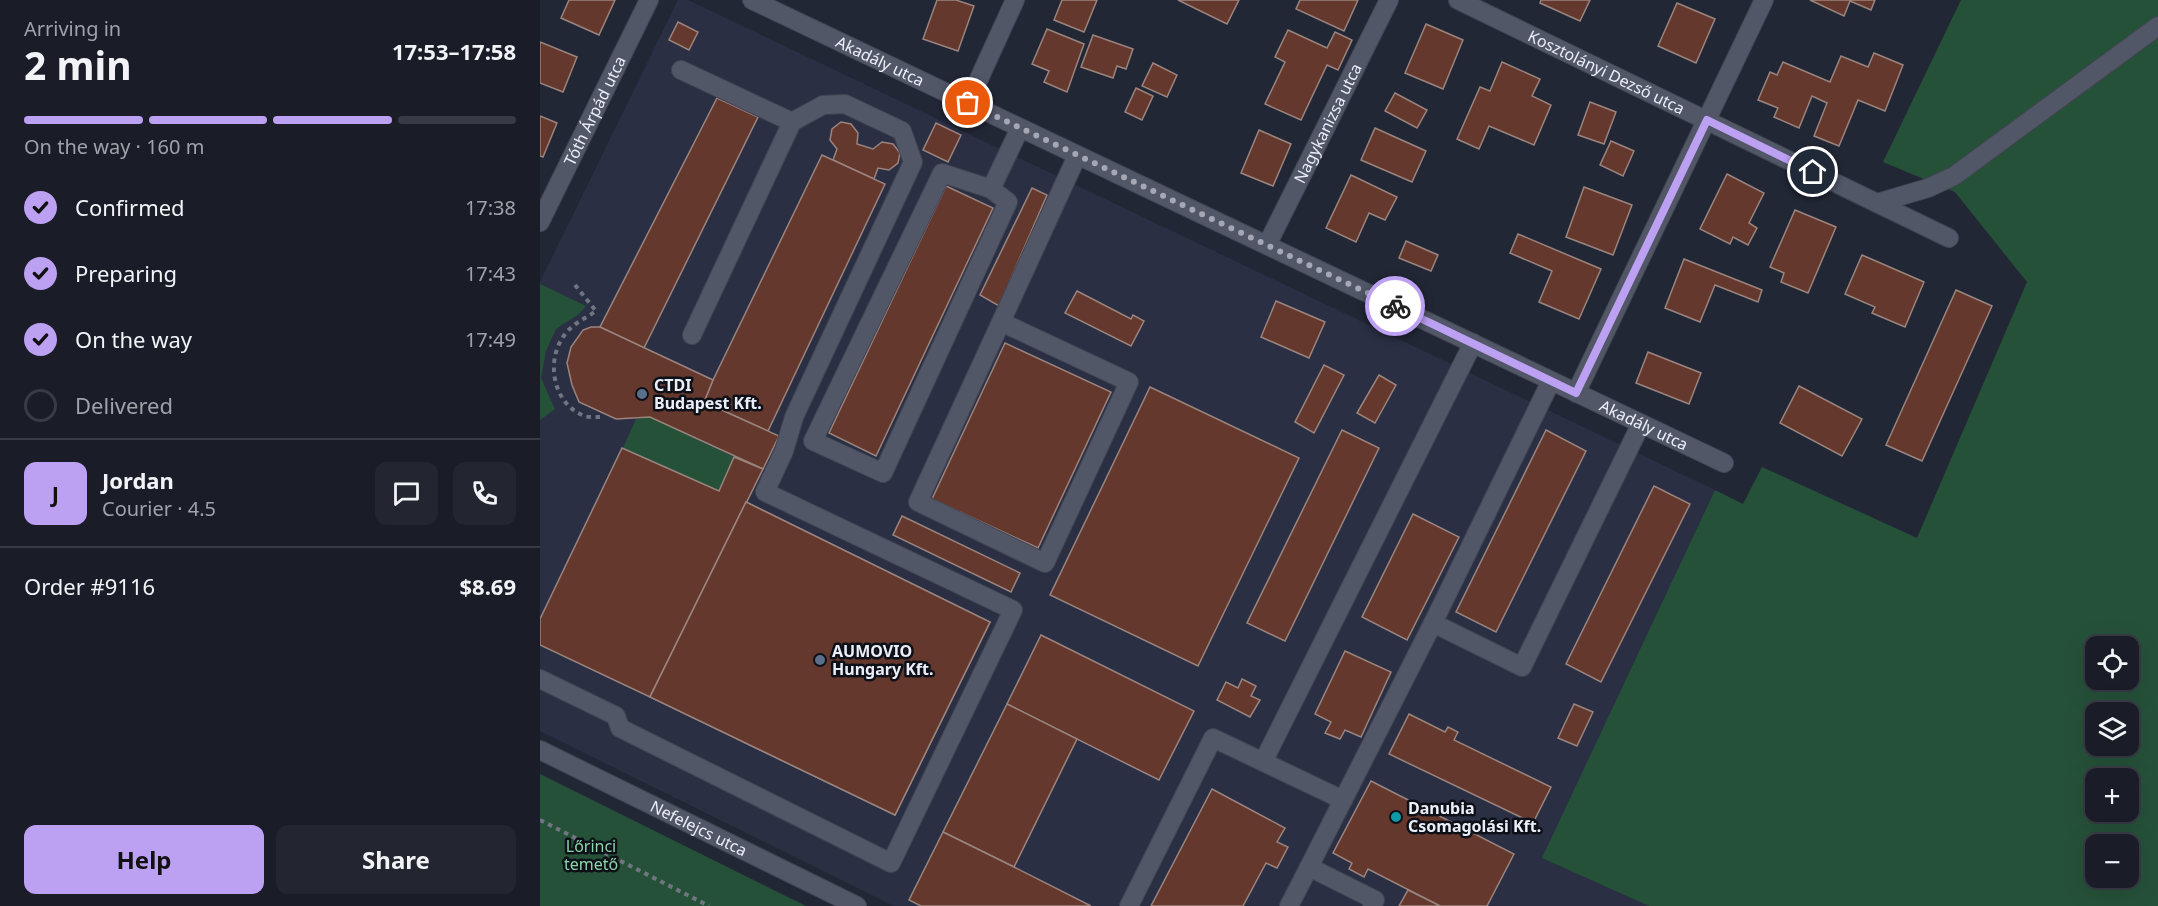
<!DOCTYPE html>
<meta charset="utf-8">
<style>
:root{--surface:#1a1d28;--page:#232630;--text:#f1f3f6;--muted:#9fa2a8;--line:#383b45;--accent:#bca0f2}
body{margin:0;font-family:"Noto Sans",sans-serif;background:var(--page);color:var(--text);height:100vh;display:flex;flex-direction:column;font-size:22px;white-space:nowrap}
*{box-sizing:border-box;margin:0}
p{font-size:20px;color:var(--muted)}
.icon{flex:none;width:33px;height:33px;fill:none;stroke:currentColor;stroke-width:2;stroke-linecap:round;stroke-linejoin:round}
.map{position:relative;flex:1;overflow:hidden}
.sheet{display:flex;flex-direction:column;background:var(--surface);width:540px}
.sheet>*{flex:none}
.tools{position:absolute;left:1545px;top:636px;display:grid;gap:12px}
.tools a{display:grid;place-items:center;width:54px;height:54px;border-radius:12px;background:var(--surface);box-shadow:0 6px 24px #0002,0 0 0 2px var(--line);font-size:30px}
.pin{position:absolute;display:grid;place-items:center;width:51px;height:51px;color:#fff;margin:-26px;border:3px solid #fff;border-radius:50%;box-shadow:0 2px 6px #0007}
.courier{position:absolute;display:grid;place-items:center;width:60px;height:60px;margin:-30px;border:4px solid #bca0f2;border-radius:50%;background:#fff;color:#222;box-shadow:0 2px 8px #0007}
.summary em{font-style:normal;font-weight:700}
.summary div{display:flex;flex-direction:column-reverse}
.summary{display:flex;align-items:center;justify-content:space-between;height:102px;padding:0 24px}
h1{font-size:39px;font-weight:700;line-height:45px}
.bar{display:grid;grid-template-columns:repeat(4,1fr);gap:9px 6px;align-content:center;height:72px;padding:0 24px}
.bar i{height:8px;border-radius:4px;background:var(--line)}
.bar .selected{background:var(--accent)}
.bar p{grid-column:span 4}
.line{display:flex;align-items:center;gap:15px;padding:0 24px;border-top:2px solid var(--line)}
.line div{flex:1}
.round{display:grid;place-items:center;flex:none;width:63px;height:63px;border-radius:12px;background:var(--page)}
ol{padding:0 24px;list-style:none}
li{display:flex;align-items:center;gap:18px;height:66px}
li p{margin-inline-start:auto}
li .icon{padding:6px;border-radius:50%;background:var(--accent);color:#111;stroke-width:4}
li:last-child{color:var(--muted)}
li i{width:33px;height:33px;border:3px solid var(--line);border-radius:50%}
.primary-button{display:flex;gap:12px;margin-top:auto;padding:12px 24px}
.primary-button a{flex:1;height:69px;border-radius:12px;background:var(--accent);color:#111;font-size:24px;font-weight:700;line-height:69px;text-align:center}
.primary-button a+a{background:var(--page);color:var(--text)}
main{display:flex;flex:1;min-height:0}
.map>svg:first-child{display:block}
.built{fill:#2a2f44}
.green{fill:#265139;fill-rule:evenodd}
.building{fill:#65382e;stroke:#9a847e;stroke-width:1.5}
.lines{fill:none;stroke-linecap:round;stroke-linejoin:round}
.minor-casing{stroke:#424552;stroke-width:20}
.path{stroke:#717582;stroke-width:4;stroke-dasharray:4.5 4.5;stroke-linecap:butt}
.minor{stroke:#525768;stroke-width:18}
.done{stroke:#a5a8b4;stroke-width:6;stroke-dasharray:0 10.8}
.route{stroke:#bca0f2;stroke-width:8}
.service-dot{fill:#5c6f8a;stroke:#0e1017;stroke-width:2}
.culture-dot{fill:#0f9aa8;stroke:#0e1017;stroke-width:2}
.labels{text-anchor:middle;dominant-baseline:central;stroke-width:5;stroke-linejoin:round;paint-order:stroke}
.street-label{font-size:16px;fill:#ebeef8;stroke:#0e1017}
.poi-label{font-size:16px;font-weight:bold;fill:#ebeef8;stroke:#0e1017;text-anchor:start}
.park-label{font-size:16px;fill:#8ad5a9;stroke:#0e1017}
</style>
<main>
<section class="sheet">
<div class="summary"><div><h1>2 min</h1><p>Arriving in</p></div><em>17:53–17:58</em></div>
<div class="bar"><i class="selected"></i><i class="selected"></i><i class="selected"></i><i></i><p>On the way · 160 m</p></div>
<ol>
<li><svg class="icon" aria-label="check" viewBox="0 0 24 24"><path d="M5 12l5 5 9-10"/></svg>Confirmed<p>17:38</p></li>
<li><svg class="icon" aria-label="check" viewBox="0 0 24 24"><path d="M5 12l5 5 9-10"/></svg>Preparing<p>17:43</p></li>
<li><svg class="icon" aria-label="check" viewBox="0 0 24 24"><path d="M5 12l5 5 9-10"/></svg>On the way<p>17:49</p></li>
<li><i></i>Delivered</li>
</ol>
<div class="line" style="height:108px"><b class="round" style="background:var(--accent);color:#111">J</b><div><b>Jordan</b><p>Courier · 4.5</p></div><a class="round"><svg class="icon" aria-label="chat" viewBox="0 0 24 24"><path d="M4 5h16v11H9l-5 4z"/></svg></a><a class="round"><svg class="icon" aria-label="phone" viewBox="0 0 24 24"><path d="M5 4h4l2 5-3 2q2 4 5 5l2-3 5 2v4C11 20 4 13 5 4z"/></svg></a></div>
<div class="line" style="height:78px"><div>Order #9116</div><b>$8.69</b></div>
<div class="primary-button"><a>Help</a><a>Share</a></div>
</section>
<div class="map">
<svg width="1618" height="906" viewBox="0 0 1618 906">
<rect width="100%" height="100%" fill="#222736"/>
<polygon class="built" points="138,0 148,0 1175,490 1003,858 1109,906 354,906 0,731 0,282"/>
<g class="green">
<path d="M1421 0H1618V906H1109L1002 858 1175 490 1203 504 1222 467 1377 538 1487 282 1415 192 1343 162ZM1556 646H1588V680H1556ZM1556 712H1588V746H1556ZM1556 778H1588V812H1556ZM1556 844H1588V878H1556Z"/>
<polygon points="0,284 46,306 39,314 16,329 6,351 1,378 15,409 0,420"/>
<polygon points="110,417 194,457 179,491 83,448 96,419"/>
<polygon points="0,774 266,906 0,906"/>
</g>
<g class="building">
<polygon points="29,0 75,0 59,35 21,18"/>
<polygon points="397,0 416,0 434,6 418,51 383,39"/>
<polygon points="522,0 557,0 544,32 514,20"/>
<polygon points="638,0 699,0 687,24"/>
<polygon points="760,0 818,0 804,31 756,9"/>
<polygon points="1001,0 1050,0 1040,21 1000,3"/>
<polygon points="1270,0 1335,0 1331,10 1310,1 1304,16"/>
<polygon points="1137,3 1175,19 1156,63 1118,46"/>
<polygon points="138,22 158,32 149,50 129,40"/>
<polygon points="886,24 923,40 903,89 865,73"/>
<polygon points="507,29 544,44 527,92 504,82 509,71 492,64"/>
<polygon points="748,30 787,48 795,32 812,40 798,70 787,65 761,120 725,104 745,62 735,57"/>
<polygon points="553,35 593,49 586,69 577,66 573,78 541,67"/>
<polygon points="0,42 37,57 23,92 0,83"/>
<polygon points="1334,53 1363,65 1345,111 1318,100 1299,146 1274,136 1287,103 1272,96 1259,128 1234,117 1238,108 1218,100 1230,72 1237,75 1243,62 1290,82 1301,56 1328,67"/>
<polygon points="962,62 1000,79 992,96 1011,105 994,145 949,126 939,149 917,139 940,87 950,91"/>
<polygon points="613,63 637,75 627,97 602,86"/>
<polygon points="596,88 613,96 602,120 585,112"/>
<polygon points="855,93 887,110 877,128 845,111"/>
<polygon points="177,98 218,117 104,348 60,327"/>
<polygon points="1050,102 1076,112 1064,144 1038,135"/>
<polygon points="0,116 17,123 3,157 0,156"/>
<polygon points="301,122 311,124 318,133 317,144 333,149 342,142 353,144 360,153 358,163 349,170 338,168 334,179 293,160 297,149 290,140 292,129"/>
<polygon points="396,123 421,135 408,162 383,150"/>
<polygon points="835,128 886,151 872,182 821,160"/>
<polygon points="719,130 751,144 733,186 701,173"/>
<polygon points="1071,141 1094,151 1083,176 1060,165"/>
<polygon points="282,155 345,184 228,431 164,402 173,380"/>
<polygon points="1187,174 1224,193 1209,223 1217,228 1208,245 1193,237 1190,244 1160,229"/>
<polygon points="811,175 857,197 845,220 829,213 816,242 786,228"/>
<polygon points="406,186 453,208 336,456 289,433"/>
<polygon points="1044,187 1092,205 1073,255 1026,237"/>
<polygon points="492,188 507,195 459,306 440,295"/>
<polygon points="1255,210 1296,227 1268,293 1241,282 1244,273 1230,267"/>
<polygon points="978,234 1061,269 1039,319 999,302 1012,271 970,253"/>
<polygon points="866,241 898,255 891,271 859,258"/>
<polygon points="1322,255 1384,282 1365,327 1332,313 1335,307 1305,294"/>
<polygon points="1144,259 1222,290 1218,302 1175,285 1160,322 1125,308"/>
<polygon points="1416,290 1452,306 1382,461 1346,445"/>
<polygon points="537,291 591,319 593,315 604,321 591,346 525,313"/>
<polygon points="736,301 785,322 769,358 721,337"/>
<polygon points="51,327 60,327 173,380 164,402 239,436 223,469 110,417 76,419 39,402 32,385 27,363 31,347 43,330"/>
<polygon points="465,343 571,392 498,548 392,499"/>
<polygon points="1108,352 1161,373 1149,404 1096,383"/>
<polygon points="784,365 804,375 774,433 755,422"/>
<polygon points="839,375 856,385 835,423 817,413"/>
<polygon points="1259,386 1322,419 1302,456 1240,423"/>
<polygon points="610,387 759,458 658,666 510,595"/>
<polygon points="802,430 839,448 745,641 707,623"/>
<polygon points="1006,430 1046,451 956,632 916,612"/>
<polygon points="82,448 179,491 194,457 223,469 110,697 0,645 0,619"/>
<polygon points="1114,486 1150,504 1061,682 1026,664"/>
<polygon points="206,502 450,622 355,815 110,697"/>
<polygon points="206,502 450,622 355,815 110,697"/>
<polygon points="873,514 919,537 867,640 822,617"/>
<polygon points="362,516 480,573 471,592 353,535"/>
<polygon points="501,635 654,711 619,780 467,704"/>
<polygon points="805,651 851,672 821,737 805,730 800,739 785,733 791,722 775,714"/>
<polygon points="702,679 716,686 711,696 720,700 710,717 677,700 686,682 698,688"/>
<polygon points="467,704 537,739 474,867 403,832"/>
<polygon points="1034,704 1053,712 1037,746 1018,738"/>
<polygon points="869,714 905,732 908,727 918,732 914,740 1011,787 993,823 849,754"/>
<polygon points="831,781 974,854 947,906 900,906 828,869 824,877 809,869 812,863 793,853"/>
<polygon points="672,789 745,828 737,842 748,847 737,868 726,863 703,906 611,906"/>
<polygon points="403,832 474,867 551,906 381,906 369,900"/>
<polygon points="868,890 900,906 859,906"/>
</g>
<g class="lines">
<g class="minor-casing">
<g id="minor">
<path id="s1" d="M212 0 1184 463"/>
<path id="s2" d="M918 0 1409 238"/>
<polyline points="141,70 252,122"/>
<polyline points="428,103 475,0"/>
<polyline points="451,189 468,202 343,473 273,441 402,173 451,189 480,128"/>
<polyline points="1337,203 1388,188 1414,176 1618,26"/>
<path id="s3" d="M0 222 109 0"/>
<path id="s4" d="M727 245 849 0"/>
<polyline points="461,322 378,502 505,563 589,382 461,322 537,156"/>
<polyline points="1036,393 1224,0"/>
<polyline points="893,623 982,667 1101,424"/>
<polyline points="0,679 76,716 80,728 351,863 473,610 225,492 244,451 254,417 373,162 362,131 305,104 283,105 252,122 152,335"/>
<path id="s5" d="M0 750 317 906"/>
<polyline points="724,760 933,343"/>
<polyline points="769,867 893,623 1011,381"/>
<polyline points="589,906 673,738 803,800"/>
<polyline points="749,906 769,867 835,900 832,906"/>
</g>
</g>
<g class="path">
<path d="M35 285 56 311C46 318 34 323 26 333 5 358 12 402 42 415 47 418 55 417 61 417"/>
<polyline points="0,820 169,906"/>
</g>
<use href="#minor" class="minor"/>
</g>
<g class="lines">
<polyline class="done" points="428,103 855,306"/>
<polyline class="route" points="855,306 1036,393 1167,120 1273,172"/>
</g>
<g class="service-dot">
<circle cx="102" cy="394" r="6"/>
<circle cx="280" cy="660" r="6"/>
</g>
<circle class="culture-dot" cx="856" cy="817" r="6"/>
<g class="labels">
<g class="street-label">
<text stroke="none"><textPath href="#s1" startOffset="142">Akadály utca</textPath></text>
<text stroke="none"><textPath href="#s2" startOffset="165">Kosztolányi Dezső utca</textPath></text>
<text stroke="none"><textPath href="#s3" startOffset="124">Tóth Árpád utca</textPath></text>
<text stroke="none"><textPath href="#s4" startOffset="136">Nagykanizsa utca</textPath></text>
<text stroke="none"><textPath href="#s1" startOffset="988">Akadály utca</textPath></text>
<text stroke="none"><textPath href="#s5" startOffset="177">Nefelejcs utca</textPath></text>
</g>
<g class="poi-label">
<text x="114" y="385">CTDI<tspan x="114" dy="18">Budapest Kft.</tspan></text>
<text x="292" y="651">AUMOVIO<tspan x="292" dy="18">Hungary Kft.</tspan></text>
<text x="868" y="808">Danubia<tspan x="868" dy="18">Csomagolási Kft.</tspan></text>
</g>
<g class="park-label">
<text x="51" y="846">Lőrinci<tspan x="51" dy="18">temető</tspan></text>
</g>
</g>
</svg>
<div class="tools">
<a><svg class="icon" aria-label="locate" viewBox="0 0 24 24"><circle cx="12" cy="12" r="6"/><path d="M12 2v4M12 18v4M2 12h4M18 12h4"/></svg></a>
<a><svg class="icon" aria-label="layers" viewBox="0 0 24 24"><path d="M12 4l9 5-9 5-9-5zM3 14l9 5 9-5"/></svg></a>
<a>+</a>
<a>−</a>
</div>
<div class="pin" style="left:428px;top:103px;background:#ea580c"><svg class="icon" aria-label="bag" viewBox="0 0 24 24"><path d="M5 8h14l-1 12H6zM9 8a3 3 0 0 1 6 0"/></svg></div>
<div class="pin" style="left:1273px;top:172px;background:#1f2937"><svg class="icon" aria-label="home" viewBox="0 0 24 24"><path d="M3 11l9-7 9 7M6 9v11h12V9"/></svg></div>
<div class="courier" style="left:855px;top:306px"><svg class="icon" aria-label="bike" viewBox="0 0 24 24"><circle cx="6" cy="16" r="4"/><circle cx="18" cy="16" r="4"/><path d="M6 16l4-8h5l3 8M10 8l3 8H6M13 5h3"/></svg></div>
</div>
</main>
